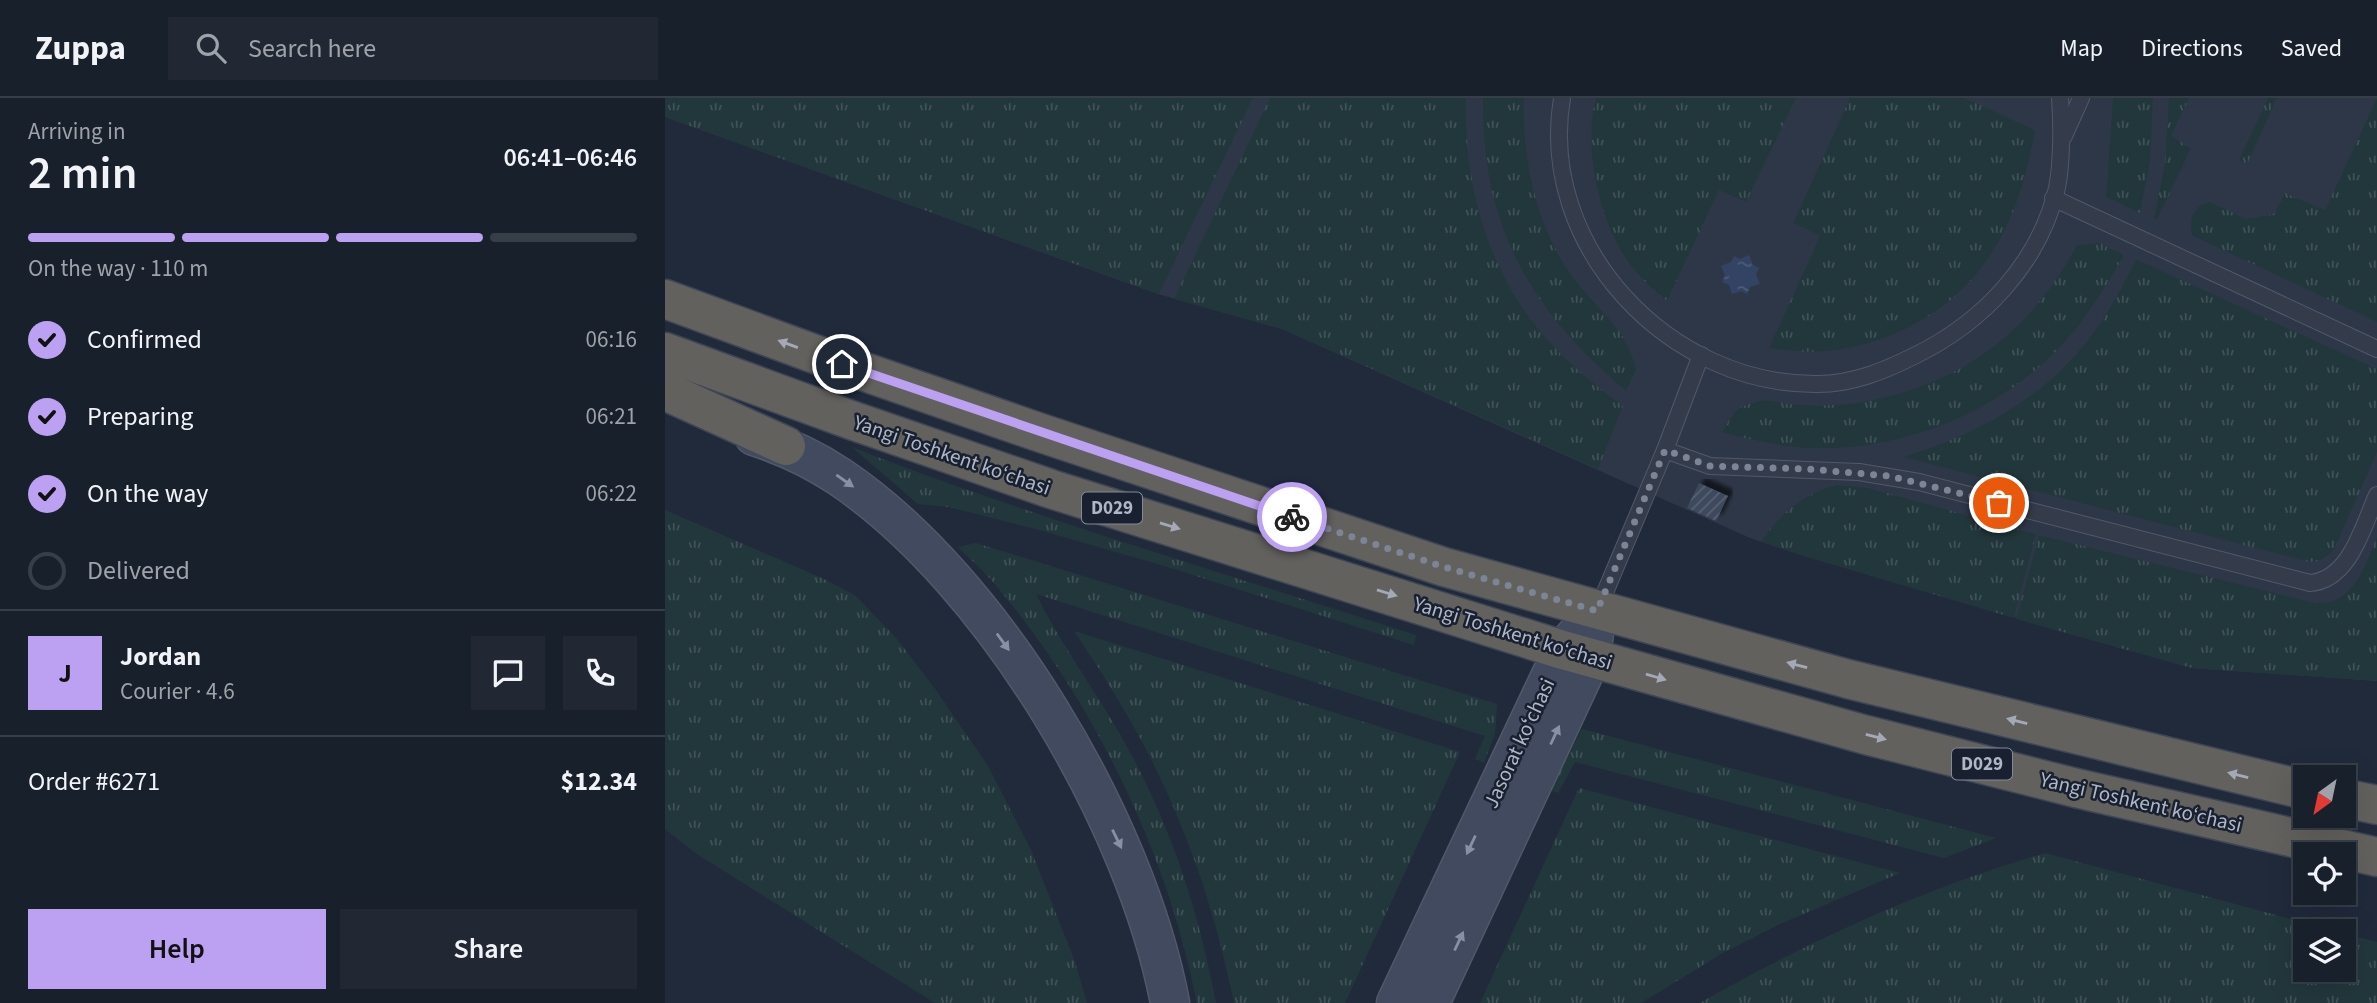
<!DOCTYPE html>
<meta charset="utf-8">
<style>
:root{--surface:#18202c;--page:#212834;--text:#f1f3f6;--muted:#9fa3a9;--line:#363e48;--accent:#bca0f2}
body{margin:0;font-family:"Source Sans 3",sans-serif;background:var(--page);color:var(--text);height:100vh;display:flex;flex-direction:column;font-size:26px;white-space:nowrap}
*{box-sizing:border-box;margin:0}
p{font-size:23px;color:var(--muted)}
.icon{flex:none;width:38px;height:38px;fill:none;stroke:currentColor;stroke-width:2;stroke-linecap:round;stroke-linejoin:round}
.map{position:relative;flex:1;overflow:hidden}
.side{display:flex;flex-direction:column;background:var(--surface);width:665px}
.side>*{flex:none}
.needle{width:46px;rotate:213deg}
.tools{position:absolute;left:1628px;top:667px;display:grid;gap:14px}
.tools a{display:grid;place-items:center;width:63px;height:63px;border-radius:0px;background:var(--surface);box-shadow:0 7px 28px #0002,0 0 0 2px var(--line);font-size:35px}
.pin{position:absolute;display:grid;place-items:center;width:60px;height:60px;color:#fff;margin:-30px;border:4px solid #fff;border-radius:50%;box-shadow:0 2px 7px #0007}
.courier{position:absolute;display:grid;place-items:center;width:70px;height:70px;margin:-35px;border:5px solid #bca0f2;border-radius:50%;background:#fff;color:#222;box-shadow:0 2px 9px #0007}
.headline em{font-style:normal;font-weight:600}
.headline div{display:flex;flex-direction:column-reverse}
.headline{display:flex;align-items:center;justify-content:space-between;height:119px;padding:0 28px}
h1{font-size:46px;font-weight:600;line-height:52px}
.bar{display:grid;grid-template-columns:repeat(4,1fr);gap:10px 7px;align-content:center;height:84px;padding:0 28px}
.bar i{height:9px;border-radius:5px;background:var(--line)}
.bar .active{background:var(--accent)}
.bar p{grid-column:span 4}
.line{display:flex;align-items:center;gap:18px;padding:0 28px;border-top:2px solid var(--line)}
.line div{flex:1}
.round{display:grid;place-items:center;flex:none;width:74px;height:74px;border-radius:0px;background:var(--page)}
ol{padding:0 28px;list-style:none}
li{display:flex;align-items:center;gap:21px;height:77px}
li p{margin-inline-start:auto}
li .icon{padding:7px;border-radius:50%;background:var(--accent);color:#111;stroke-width:4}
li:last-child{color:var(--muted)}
li i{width:38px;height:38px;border:4px solid var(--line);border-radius:50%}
.action{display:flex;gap:14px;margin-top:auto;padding:14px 28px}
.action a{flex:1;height:80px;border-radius:0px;background:var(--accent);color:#111;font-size:28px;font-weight:600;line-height:80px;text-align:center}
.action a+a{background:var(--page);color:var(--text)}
header{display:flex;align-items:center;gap:42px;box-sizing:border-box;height:98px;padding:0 35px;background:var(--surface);border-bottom:2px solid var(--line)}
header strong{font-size:33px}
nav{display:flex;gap:38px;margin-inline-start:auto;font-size:24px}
.search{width:490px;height:63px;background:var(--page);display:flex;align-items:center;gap:18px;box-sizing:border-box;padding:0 24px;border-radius:0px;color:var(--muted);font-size:26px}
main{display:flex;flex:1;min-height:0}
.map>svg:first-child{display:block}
.airport{fill:#2e3748}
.grass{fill:url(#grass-tufts)}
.water{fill:url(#water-ripples)}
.building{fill:url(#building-hatch);filter:url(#shadow)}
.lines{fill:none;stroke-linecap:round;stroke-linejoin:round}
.service-casing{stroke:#515969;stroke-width:18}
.secondary-casing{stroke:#515969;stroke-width:41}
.trunk-casing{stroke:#3e4656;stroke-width:41}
.service{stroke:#343c4b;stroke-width:16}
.secondary{stroke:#414a5f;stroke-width:38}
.trunk{stroke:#62615e;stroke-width:38}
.oneway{fill:#a3a9b7}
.oneway2{fill:#8890a3}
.done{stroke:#7c8596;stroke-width:7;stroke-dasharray:0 12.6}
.route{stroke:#bca0f2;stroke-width:9}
.labels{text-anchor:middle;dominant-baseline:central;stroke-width:5;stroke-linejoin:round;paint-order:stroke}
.shield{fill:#192130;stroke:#81899a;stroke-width:2}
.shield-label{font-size:19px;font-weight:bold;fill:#aeb6c7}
.street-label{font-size:21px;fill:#aeb6c7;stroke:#192130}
</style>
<header>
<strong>Zuppa</strong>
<div class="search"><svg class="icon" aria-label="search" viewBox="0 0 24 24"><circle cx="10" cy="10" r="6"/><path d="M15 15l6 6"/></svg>Search here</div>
<nav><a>Map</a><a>Directions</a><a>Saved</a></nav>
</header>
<main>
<section class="side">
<div class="headline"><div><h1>2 min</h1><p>Arriving in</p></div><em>06:41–06:46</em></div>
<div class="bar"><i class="active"></i><i class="active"></i><i class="active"></i><i></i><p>On the way · 110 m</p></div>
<ol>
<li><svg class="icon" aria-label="check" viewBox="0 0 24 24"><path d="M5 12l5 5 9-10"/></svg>Confirmed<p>06:16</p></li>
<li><svg class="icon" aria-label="check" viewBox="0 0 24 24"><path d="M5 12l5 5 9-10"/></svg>Preparing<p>06:21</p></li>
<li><svg class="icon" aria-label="check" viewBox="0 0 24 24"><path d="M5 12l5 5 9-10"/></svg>On the way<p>06:22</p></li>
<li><i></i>Delivered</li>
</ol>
<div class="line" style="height:126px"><b class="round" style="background:var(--accent);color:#111">J</b><div><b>Jordan</b><p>Courier · 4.6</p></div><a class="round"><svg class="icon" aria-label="chat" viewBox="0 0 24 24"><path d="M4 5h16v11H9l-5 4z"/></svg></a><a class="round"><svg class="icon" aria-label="phone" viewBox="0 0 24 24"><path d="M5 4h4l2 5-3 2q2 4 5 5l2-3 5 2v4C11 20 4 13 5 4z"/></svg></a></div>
<div class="line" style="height:91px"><div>Order #6271</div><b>$12.34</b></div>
<div class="action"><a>Help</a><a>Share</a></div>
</section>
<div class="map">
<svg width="1712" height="905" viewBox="0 0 1712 905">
<defs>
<pattern id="grass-tufts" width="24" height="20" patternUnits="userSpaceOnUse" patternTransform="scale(1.75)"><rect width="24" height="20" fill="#22373c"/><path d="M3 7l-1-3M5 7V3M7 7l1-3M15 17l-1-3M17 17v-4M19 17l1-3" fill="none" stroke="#405257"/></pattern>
<pattern id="water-ripples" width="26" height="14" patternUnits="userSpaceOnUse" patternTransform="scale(1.75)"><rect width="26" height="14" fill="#324364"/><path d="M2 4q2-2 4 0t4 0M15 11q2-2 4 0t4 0" fill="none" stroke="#4d5c79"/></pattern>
<pattern id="building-hatch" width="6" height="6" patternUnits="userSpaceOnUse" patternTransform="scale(1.75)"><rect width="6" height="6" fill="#3e495d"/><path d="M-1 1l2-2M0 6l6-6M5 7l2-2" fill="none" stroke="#576173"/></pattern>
<filter id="shadow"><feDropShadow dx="6" dy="-6" stdDeviation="2" flood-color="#0009"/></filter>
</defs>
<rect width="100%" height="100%" fill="#202a3b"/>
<polygon class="airport" points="0,0 1712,0 1712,583 1527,570 1139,458 1085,440 617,231 493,196 0,19"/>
<g class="grass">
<polygon points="0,0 588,0 494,196 0,19"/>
<path d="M605 0H801C799 77 818 156 864 219 889 254 924 283 958 308L933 371 617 231 509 201Z"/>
<path d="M818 0H859C857 60 871 126 905 175 929 210 963 229 971 272L961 293C865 212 816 128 818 0Z"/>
<path d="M931 0H1131L1081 104 1054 92 1002 203C990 193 977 182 967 169 935 128 917 51 931 0Z"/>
<path d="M1185 0H1300L1370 32C1355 120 1322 192 1238 232 1192 253 1154 258 1104 250L1155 138 1128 125Z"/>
<polygon points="1448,0 1488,0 1485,64 1475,115 1441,99"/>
<polygon points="1504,0 1524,0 1506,38 1526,50 1492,122 1489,120 1500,65"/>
<polygon points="1603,0 1612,0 1582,66 1574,62"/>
<path d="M1712 0V224L1528 138C1522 124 1528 107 1545 104L1581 121 1609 116 1620 95 1660 112Z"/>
<path d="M1434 145 1459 157C1440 190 1419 225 1392 252 1330 316 1235 354 1146 350 1116 349 1087 342 1057 334 1062 328 1066 317 1072 312 1076 308 1090 304 1097 303 1105 301 1115 305 1123 306 1146 308 1169 308 1192 305 1294 288 1363 237 1412 147Z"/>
<path d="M1471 161 1712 271V354L1670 450C1662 460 1653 466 1640 463L1238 359C1314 336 1384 298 1431 231 1447 209 1459 185 1471 161Z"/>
<path d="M187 349C256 377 326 400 397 424 514 463 633 499 751 537L749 547 503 469 378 433 284 409 253 406Z"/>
<path d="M1171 387 1203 390 1371 436 1349 520 1139 458 1096 443C1116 415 1138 396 1171 387Z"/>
<polygon points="0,412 159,481 191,498 232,541 270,591 323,668 366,752 410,864 422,905 270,905 32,756 0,731"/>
<path d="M1374 437 1651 505C1689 506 1699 469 1712 439V583L1527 570 1351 521Z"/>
<path d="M311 445 832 606 830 636 819 665 810 661 820 638 371 496C395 545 429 591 456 638 503 720 534 812 551 905H532C503 757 431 607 334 491 322 476 307 463 293 449Z"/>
<path d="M409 533 795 654 680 905H569C552 820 524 735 484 657 462 614 436 573 409 533Z"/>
<polygon points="917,631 1331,740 1279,760 910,664 893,695 885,692"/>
<polygon points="914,690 1235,775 1115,826 1056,856 976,905 815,905"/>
<path d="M1380 755 1670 833H1640V872H1678V835L1712 844V905H1035C1144 843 1259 790 1380 755Z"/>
</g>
<polygon class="water" points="1084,157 1088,167 1094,170 1091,176 1095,186 1085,189 1082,196 1076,193 1067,196 1064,187 1057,184 1060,177 1056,168 1066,164 1069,158 1075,161"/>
<polygon class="building" points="1034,385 1063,398 1051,423 1022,410"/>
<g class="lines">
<g class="service-casing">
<g id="service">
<path d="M897 0C872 149 1005 288 1153 286 1187 286 1219 273 1249 258 1317 225 1374 166 1392 90 1397 64 1397 26 1395 0"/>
<polyline points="1399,38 1416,0"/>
<polyline points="1388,100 1712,251"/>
<path d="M1000 352 1045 368 1194 374 1254 384 1645 485C1685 482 1698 428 1712 397"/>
<polyline points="933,511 1000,352 1036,257"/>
</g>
</g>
<g class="secondary-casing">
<g id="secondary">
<path d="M89 338C120 348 148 361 175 379 329 483 471 724 505 905"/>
<polyline points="731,905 898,552 932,513"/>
<polyline points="765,905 926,560 930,526"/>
</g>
</g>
<g class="trunk-casing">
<g id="trunk">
<polyline points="0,201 177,266 376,335 779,469 1183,581 1640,692"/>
<polyline points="0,254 186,322 386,391 898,552 1201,637 1411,690 1712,759"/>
<polyline points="0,293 121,348"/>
<polyline points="1678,700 1712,707"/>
</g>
</g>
<use href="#service" class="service"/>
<use href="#secondary" class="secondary"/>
<use href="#trunk" class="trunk"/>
</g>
<defs><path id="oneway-solid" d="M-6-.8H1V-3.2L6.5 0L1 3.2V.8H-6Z" transform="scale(1.75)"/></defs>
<g class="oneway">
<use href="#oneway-solid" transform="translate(123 246) rotate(-160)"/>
<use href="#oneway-solid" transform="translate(505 428) rotate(17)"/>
<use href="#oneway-solid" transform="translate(722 495) rotate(17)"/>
<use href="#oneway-solid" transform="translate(1132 567) rotate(-165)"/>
<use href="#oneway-solid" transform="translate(991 579) rotate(16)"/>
<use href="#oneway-solid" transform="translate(1352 623) rotate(-166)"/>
<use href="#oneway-solid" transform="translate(1211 639) rotate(14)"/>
<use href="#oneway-solid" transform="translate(1573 677) rotate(-166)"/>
</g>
<g class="oneway2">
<use href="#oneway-solid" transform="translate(180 383) rotate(35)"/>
<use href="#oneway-solid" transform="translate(338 544) rotate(54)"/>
<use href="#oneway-solid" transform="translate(890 637) rotate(-65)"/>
<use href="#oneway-solid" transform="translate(452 741) rotate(64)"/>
<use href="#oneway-solid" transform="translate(806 747) rotate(115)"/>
<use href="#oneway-solid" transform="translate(794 843) rotate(-65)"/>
</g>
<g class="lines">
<polyline class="done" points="627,419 779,469 932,513 1000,352 1045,368 1143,371 1224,378 1334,405"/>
<polyline class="route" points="177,266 627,419"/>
</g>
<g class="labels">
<g class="shield">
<rect x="417" y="394.5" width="60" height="31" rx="5"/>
<rect x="1287" y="650.5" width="60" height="31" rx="5"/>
</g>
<g class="shield-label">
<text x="447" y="410">D029</text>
<text x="1317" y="666">D029</text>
</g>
<g class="street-label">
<text transform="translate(287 357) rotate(19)">Yangi Toshkent ko‘chasi</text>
<text transform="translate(848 535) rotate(17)">Yangi Toshkent ko‘chasi</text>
<text transform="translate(854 645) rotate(-65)">Jasorat koʻchasi</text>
<text transform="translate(1476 704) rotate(13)">Yangi Toshkent ko‘chasi</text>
</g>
</g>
</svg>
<div class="tools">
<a><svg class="needle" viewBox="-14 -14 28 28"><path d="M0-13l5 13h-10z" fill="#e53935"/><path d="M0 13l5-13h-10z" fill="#9fa3a9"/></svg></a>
<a><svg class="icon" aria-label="locate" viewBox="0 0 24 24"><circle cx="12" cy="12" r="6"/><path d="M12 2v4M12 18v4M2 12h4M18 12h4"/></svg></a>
<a><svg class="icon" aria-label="layers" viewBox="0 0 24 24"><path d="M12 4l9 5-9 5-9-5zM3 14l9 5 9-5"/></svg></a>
</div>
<div class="pin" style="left:1334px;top:405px;background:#ea580c"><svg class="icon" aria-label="bag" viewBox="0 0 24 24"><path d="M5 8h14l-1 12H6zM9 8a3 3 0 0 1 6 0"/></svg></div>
<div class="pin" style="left:177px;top:266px;background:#1f2937"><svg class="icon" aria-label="home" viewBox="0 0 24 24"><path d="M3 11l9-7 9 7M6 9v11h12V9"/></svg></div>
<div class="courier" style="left:627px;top:419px"><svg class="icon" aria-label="bike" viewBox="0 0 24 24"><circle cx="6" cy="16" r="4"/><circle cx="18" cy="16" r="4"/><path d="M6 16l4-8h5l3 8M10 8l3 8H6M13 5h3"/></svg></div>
</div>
</main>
